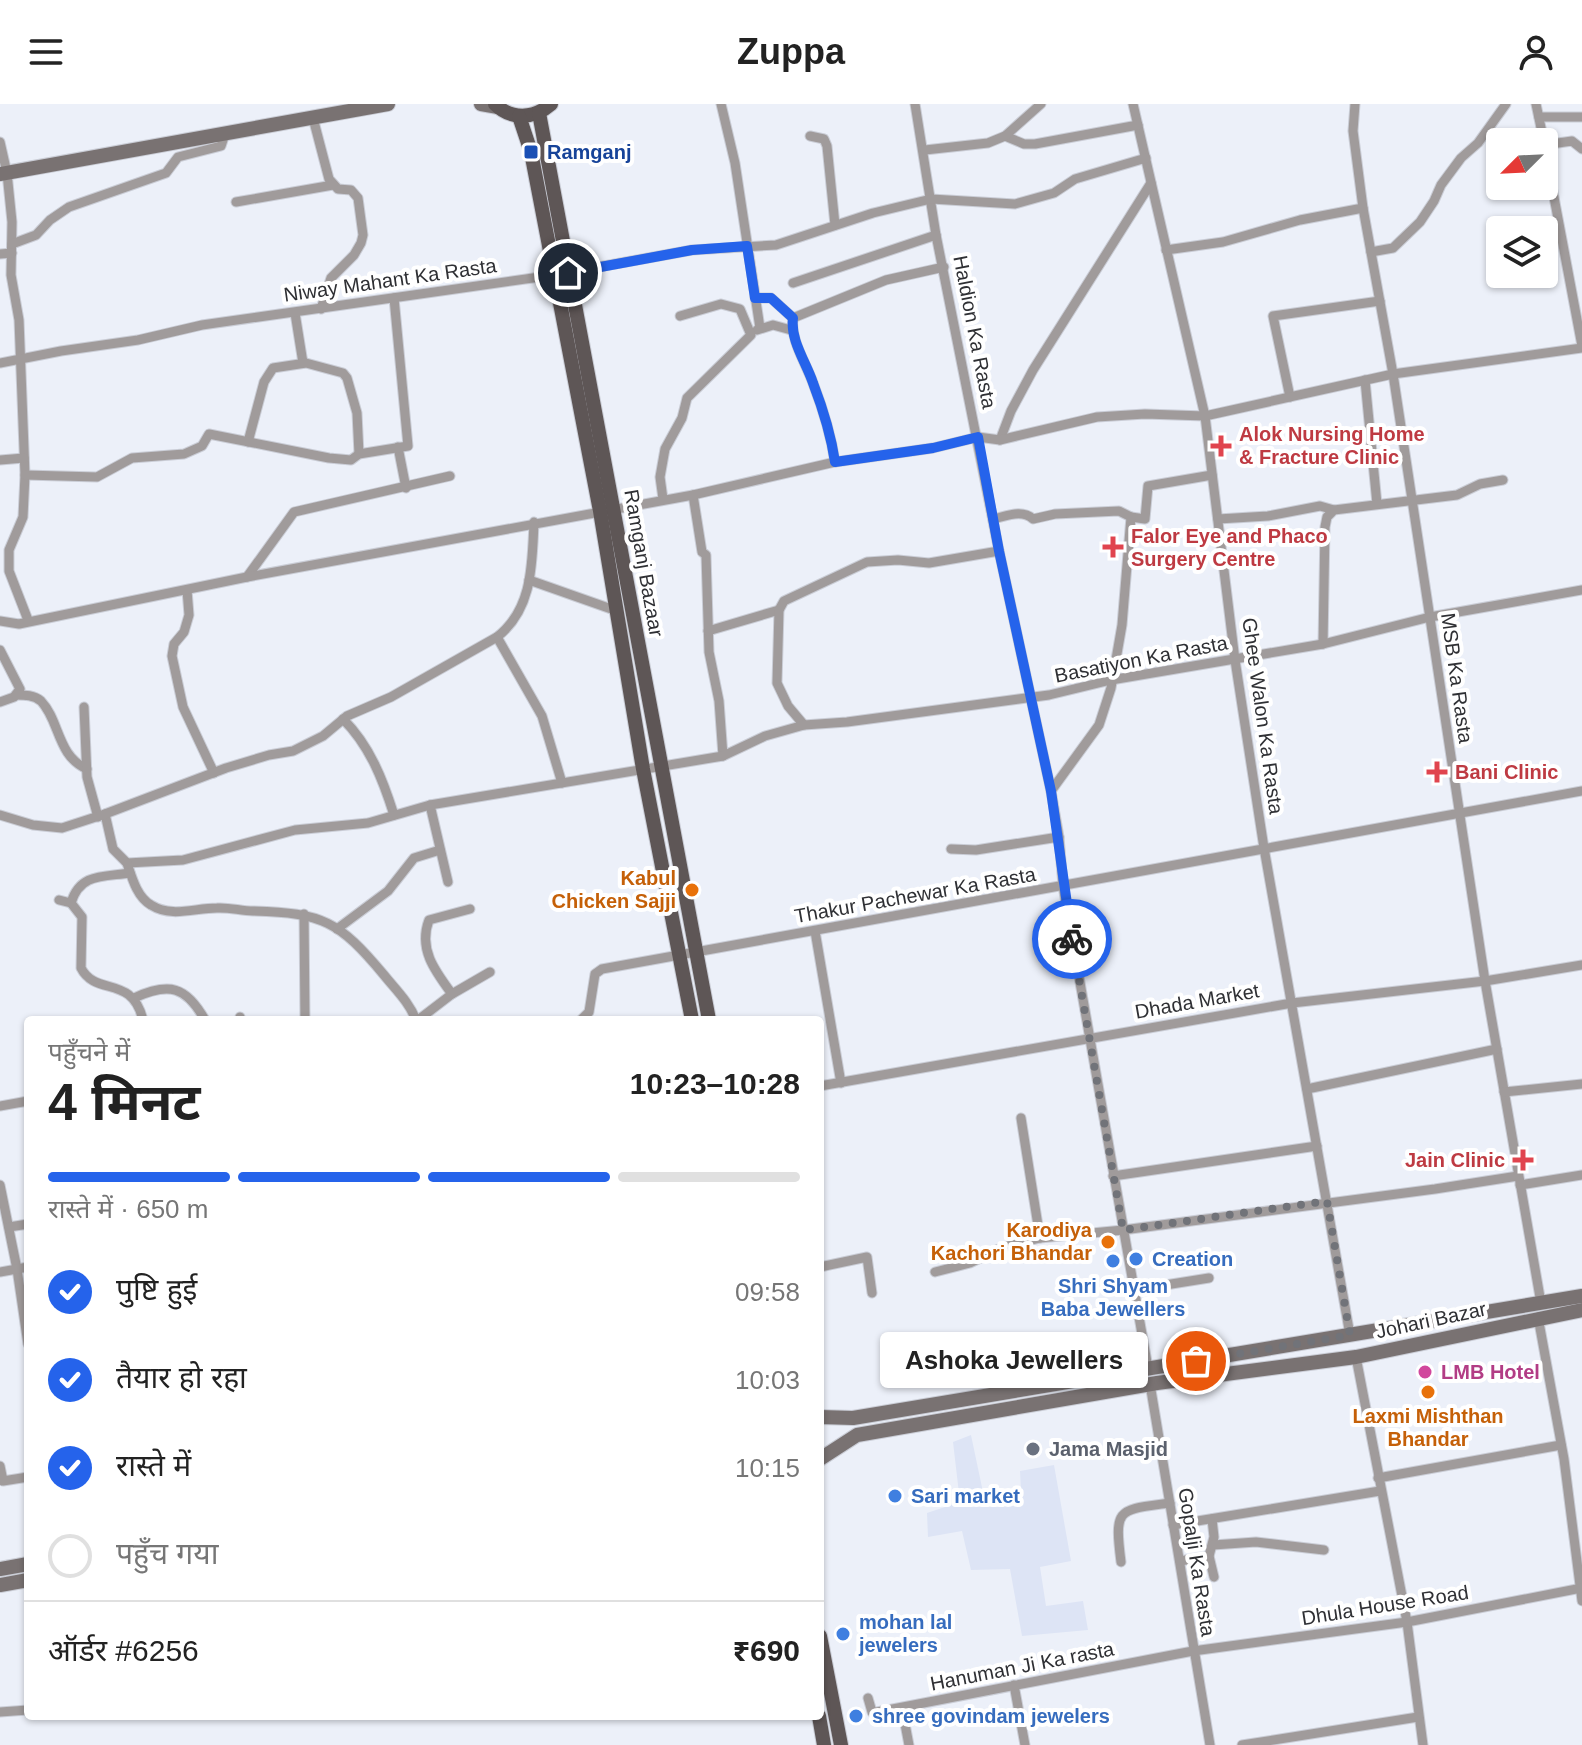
<!DOCTYPE html>
<html lang="hi">
<meta charset="utf-8">
<style>
:root{--surface:#fff;--page:#f2f2f2;--text:#222;--muted:#767676;--line:#e0e0e0;--accent:#2563eb}
body{margin:0;font-family:Arial,"Noto Sans Devanagari",sans-serif;background:var(--page);color:var(--text);height:100vh;display:flex;flex-direction:column;font-size:30px;white-space:nowrap}
*{box-sizing:border-box;margin:0}
p{font-size:26px;color:var(--muted)}
.icon{flex:none;width:44px;height:44px;fill:none;stroke:currentColor;stroke-width:2;stroke-linecap:round;stroke-linejoin:round}
.map{position:relative;flex:1;overflow:hidden}
.sheet{position:absolute;left:24px;top:912px;width:800px;height:704px;display:flex;flex-direction:column;background:var(--surface);border-radius:8px;box-shadow:0 2px 6px #0004}
.sheet>*{flex:none}
.needle{width:52px;rotate:246deg}
.fabs{position:absolute;left:1486px;top:24px;display:grid;gap:16px}
.fabs a{display:grid;place-items:center;width:72px;height:72px;border-radius:8px;background:var(--surface);box-shadow:0 2px 6px #0004;font-size:40px}
.pin{position:absolute;display:grid;place-items:center;width:68px;height:68px;color:#fff;margin:-34px;border:4px solid #fff;border-radius:50%;box-shadow:0 2px 8px #0007}
.courier{position:absolute;display:grid;place-items:center;width:80px;height:80px;margin:-40px;border:6px solid #2563eb;border-radius:50%;background:#fff;color:#222;box-shadow:0 2px 10px #0007}
.bubble{position:absolute;height:56px;border-radius:8px;background:var(--surface);box-shadow:0 2px 6px #0004;font-size:26px;font-weight:700;line-height:56px;text-align:center}
.overview em{font-style:normal;font-weight:700}
.overview div{display:flex;flex-direction:column-reverse}
.overview{display:flex;align-items:center;justify-content:space-between;height:136px;padding:0 24px}
h1{font-size:52px;font-weight:700;line-height:60px}
.bar{display:grid;grid-template-columns:repeat(4,1fr);gap:12px 8px;align-content:center;height:96px;padding:0 24px}
.bar i{height:10px;border-radius:6px;background:var(--line)}
.bar .current{background:var(--accent)}
.bar p{grid-column:span 4}
.line{display:flex;align-items:center;gap:20px;padding:0 24px;border-top:2px solid var(--line)}
.line div{flex:1}
ol{padding:0 24px;list-style:none}
li{display:flex;align-items:center;gap:24px;height:88px}
li p{margin-inline-start:auto}
li .icon{padding:8px;border-radius:50%;background:var(--accent);color:#fff;stroke-width:4}
li:last-child{color:var(--muted)}
li i{width:44px;height:44px;border:4px solid var(--line);border-radius:50%}
header{display:flex;justify-content:space-between;align-items:center;height:104px;padding:0 24px;background:var(--surface);font-size:36px;font-weight:700}
.map>svg:first-child{display:block}
.built{fill:#dde4f5}
.lines{fill:none;stroke-linecap:round;stroke-linejoin:round}
.street-casing{stroke:#cacdd6;stroke-width:11}
.secondary-casing{stroke:#cacdd6;stroke-width:16}
.primary-casing{stroke:#cacdd6;stroke-width:16}
.street{stroke:#a09b9b;stroke-width:9}
.secondary{stroke:#797272;stroke-width:14}
.primary{stroke:#5e5656;stroke-width:14}
.done{stroke:#717379;stroke-width:8;stroke-dasharray:0 14.4}
.route{stroke:#2563eb;stroke-width:10}
.transit-dot{fill:#1a4fb4;stroke:#fff;stroke-width:3}
.health-dot{fill:#e0444e;stroke:#fff;stroke-width:3}
.food-dot{fill:#e8710a;stroke:#fff;stroke-width:3}
.shop-dot{fill:#3f7fe0;stroke:#fff;stroke-width:3}
.hotel-dot{fill:#d1479c;stroke:#fff;stroke-width:3}
.worship-dot{fill:#6b7280;stroke:#fff;stroke-width:3}
.labels{text-anchor:middle;dominant-baseline:central;stroke-width:8;stroke-linejoin:round;paint-order:stroke}
.transit-label{font-size:20px;font-weight:bold;fill:#164399;stroke:#fff;text-anchor:start}
.street-label{font-size:20px;fill:#2f3034;stroke:#fff}
.health-label{font-size:20px;font-weight:bold;fill:#be3a42;stroke:#fff;text-anchor:start}
.food-label{font-size:20px;font-weight:bold;fill:#c56008;stroke:#fff;text-anchor:end}
.shop-label{font-size:20px;font-weight:bold;fill:#366cbe;stroke:#fff;text-anchor:start}
.hotel-label{font-size:20px;font-weight:bold;fill:#b23c85;stroke:#fff;text-anchor:start}
.worship-label{font-size:20px;font-weight:bold;fill:#5b616d;stroke:#fff;text-anchor:start}
</style>
<header><svg class="icon" aria-label="menu" viewBox="0 0 24 24"><path d="M4 6h16M4 12h16M4 18h16"/></svg>Zuppa<svg class="icon" aria-label="person" viewBox="0 0 24 24"><circle cx="12" cy="8" r="4"/><path d="M4 21q1-7 8-7t8 7"/></svg></header>
<div class="map">
<svg width="1582" height="1641" viewBox="0 0 1582 1641">
<rect width="100%" height="100%" fill="#ecf0f9"/>
<polygon class="built" points="971,1331 984,1393 1021,1387 1020,1367 1054,1361 1071,1457 1040,1463 1046,1502 1083,1497 1088,1526 1022,1532 1010,1465 971,1466 962,1427 928,1433 927,1409 960,1398 953,1338"/>
<g class="lines">
<g class="street-casing">
<g id="street">
<polyline points="721,0 735,59 760,224"/>
<polyline points="915,0 936,131 999,447 1051,687 1059,733 1063,782 1148,1264"/>
<polyline points="1133,0 1205,312 1235,556 1264,744 1350,1231"/>
<polyline points="1355,0 1353,27 1363,104 1393,270 1485,877 1541,1199"/>
<polyline points="1536,0 1544,38"/>
<polyline points="1539,13 1582,13"/>
<polyline points="313,14 329,75 338,85 351,86 358,94 363,131 361,139 354,151 331,174 321,205"/>
<polyline points="810,32 824,35 827,42 835,121"/>
<polyline points="1005,32 1024,40 1035,40 1138,21"/>
<polyline points="0,38 7,69 12,118 11,171 19,216 25,371 23,413 9,446 9,467 28,516"/>
<polyline points="1544,40 1582,242"/>
<polyline points="1544,41 1572,37 1582,45"/>
<polyline points="925,46 988,39 1005,32 1041,0"/>
<polyline points="236,98 333,81"/>
<polyline points="12,140 36,131 50,116 69,103 166,69 178,53 221,42 225,30"/>
<polyline points="1166,146 1223,138 1300,116 1363,104"/>
<polyline points="1371,148 1393,144 1420,118 1434,97 1441,81 1461,54 1478,39 1506,0"/>
<polyline points="0,150 12,149"/>
<polyline points="793,179 936,131"/>
<polyline points="755,194 771,194 793,214"/>
<polyline points="295,209 303,259"/>
<polyline points="757,226 773,221 791,226"/>
<polyline points="0,259 61,247 138,236 202,221 554,171 692,146 776,141 873,109 931,95 1015,100 1054,89 1075,75 1146,54"/>
<polyline points="1365,276 1377,400"/>
<polyline points="1290,293 1273,212 1380,197"/>
<polyline points="1000,336 1011,307 1033,266 1151,79"/>
<polyline points="248,338 264,278 273,264 306,259 343,269 347,274 357,309 359,350"/>
<polyline points="398,343 406,384"/>
<polyline points="0,356 24,354"/>
<path d="M835 358C831 331 823 305 813 279 806 259 790 236 793 214L886 176 944 163"/>
<polyline points="25,371 97,373 132,354 184,350 202,342 209,330 329,354 351,356 359,350 408,342 394,194"/>
<polyline points="693,391 702,448 706,451 709,548 719,597 723,652"/>
<polyline points="663,395 660,373 665,345 682,314 687,294 751,231 740,205 721,200 680,212"/>
<polyline points="1131,413 1145,415 1148,382 1212,371"/>
<path d="M993 415C1007 412 1022 405 1033 415L1055 410 1119 407 1131 413 1122 521 1111 584 1099 621 1051 687"/>
<polyline points="1218,415 1268,412 1320,402 1334,406"/>
<polyline points="247,473 294,408 450,372"/>
<polyline points="529,476 617,507"/>
<polyline points="187,486 189,511 184,528 174,540 172,552 183,603 214,669"/>
<polyline points="0,517 19,520 247,473 693,391 835,358 933,344 978,333 1000,336 1097,313 1145,310 1205,312 1393,270 1582,244"/>
<polyline points="708,527 779,506"/>
<polyline points="497,533 542,612 562,679"/>
<polyline points="1323,540 1325,423 1327,413 1334,406 1457,391 1480,380 1503,376"/>
<polyline points="0,546 20,585 14,593 0,598"/>
<path d="M16 591C25 591 34 591 41 597 60 617 57 652 87 665"/>
<polyline points="84,603 87,673 98,713"/>
<path d="M343 615C370 642 383 676 394 711"/>
<polyline points="804,621 788,602 777,579 779,506 784,497 867,458 898,456 929,459 999,447"/>
<polyline points="430,701 448,778"/>
<polyline points="105,710 113,745 127,759 183,756 295,726 368,719 430,701 723,652 765,632 804,621 847,618 1049,591 1111,576 1323,540 1430,513 1582,486"/>
<path d="M0 711 33 721 62 724 105 710 226 664 269 651 293 647 323 632 347 612 391 593 497 533C533 505 532 460 534 418"/>
<polyline points="951,745 976,746 1059,733"/>
<path d="M127 759C132 774 137 793 151 801 172 814 194 804 217 804 229 803 241 807 253 807 323 809 339 817 384 871 396 886 409 898 416 916"/>
<path d="M59 796 71 799 82 813 81 864C96 893 132 870 143 916"/>
<path d="M71 799C80 769 103 773 130 769"/>
<polyline points="304,810 305,916"/>
<polyline points="337,825 388,787 414,754 440,746"/>
<polyline points="815,827 841,979"/>
<path d="M452 890C435 867 418 845 429 816L470 805"/>
<path d="M134 894C169 878 186 882 205 916"/>
<polyline points="240,913 241,916"/>
<polyline points="418,916 452,890 490,868"/>
<polyline points="581,916 589,908 595,870 602,865 1582,687"/>
<polyline points="820,982 1292,899 1485,877 1582,861"/>
<polyline points="1307,985 1497,945"/>
<polyline points="1504,988 1582,980"/>
<polyline points="0,1002 28,997"/>
<polyline points="1021,1014 1040,1134"/>
<polyline points="1113,1072 1317,1042"/>
<polyline points="0,1081 17,1165 28,1240"/>
<polyline points="1520,1081 1582,1071"/>
<polyline points="9,1123 28,1120"/>
<polyline points="820,1163 867,1153 872,1189"/>
<polyline points="0,1168 28,1163"/>
<polyline points="935,1168 970,1159 1003,1143 1040,1134 1123,1126 1435,1085 1518,1072"/>
<polyline points="1134,1186 1209,1174"/>
<polyline points="1538,1213 1564,1355 1582,1497"/>
<polyline points="1356,1253 1407,1518 1423,1641"/>
<polyline points="1150,1280 1210,1641"/>
<polyline points="0,1362 3,1377 28,1373"/>
<polyline points="1378,1374 1561,1341"/>
<polyline points="1212,1415 1214,1433 1209,1452 1214,1473"/>
<polyline points="1173,1421 1380,1387"/>
<polyline points="1213,1441 1256,1438 1324,1446"/>
<polyline points="1180,1457 1209,1452"/>
<path d="M1121 1458C1114 1403 1118 1406 1170 1399"/>
<polyline points="1014,1581 1025,1641"/>
<polyline points="868,1594 872,1608 877,1608 1193,1547 1407,1518 1582,1484"/>
<polyline points="902,1604 909,1641"/>
<polyline points="0,1608 28,1606"/>
<polyline points="1242,1641 1418,1613"/>
</g>
</g>
<g class="secondary-casing">
<g id="secondary">
<polyline points="481,0 498,3"/>
<polyline points="0,70 388,0"/>
<polyline points="820,1313 853,1314 1582,1192"/>
<polyline points="820,1355 857,1331 1157,1279 1356,1253 1582,1206"/>
<polyline points="0,1465 28,1460"/>
<polyline points="0,1481 28,1476"/>
</g>
</g>
<g class="primary-casing">
<g id="primary">
<path d="M495 0C511 16 534 15 551 0"/>
<polyline points="539,9 709,916"/>
<polyline points="519,12 531,48 600,407 643,665 692,916"/>
<polyline points="820,1532 841,1641"/>
<polyline points="819,1612 824,1641"/>
</g>
</g>
<use href="#street" class="street"/>
<use href="#secondary" class="secondary"/>
<use href="#primary" class="primary"/>
</g>
<g class="lines">
<polyline class="done" points="1072,835 1123,1126 1327,1097 1350,1231 1196,1257"/>
<path class="route" d="M568 169 692 146 747 142 755 194H771L793 214C790 236 806 258 813 279 823 305 831 331 835 358L933 344 978 333 999 447 1051 687 1072 835"/>
</g>
<rect class="transit-dot" x="523" y="40" width="16" height="16" rx="4"/>
<g class="health-dot">
<path d="M1217 330h8v8h8v8h-8v8h-8v-8h-8v-8h8z"/>
<path d="M1109 431h8v8h8v8h-8v8h-8v-8h-8v-8h8z"/>
<path d="M1433 656h8v8h8v8h-8v8h-8v-8h-8v-8h8z"/>
<path d="M1519 1044h8v8h8v8h-8v8h-8v-8h-8v-8h8z"/>
</g>
<g class="food-dot">
<circle cx="692" cy="786" r="8"/>
<circle cx="1108" cy="1138" r="8"/>
<circle cx="1428" cy="1288" r="8"/>
</g>
<g class="shop-dot">
<circle cx="1136" cy="1155" r="8"/>
<circle cx="1113" cy="1157" r="8"/>
<circle cx="895" cy="1392" r="8"/>
<circle cx="843" cy="1530" r="8"/>
<circle cx="856" cy="1612" r="8"/>
</g>
<circle class="hotel-dot" cx="1425" cy="1268" r="8"/>
<circle class="worship-dot" cx="1033" cy="1345" r="8"/>
<g class="labels">
<g class="transit-label">
<text x="547" y="48">Ramganj</text>
</g>
<g class="street-label">
<text transform="translate(390 176) rotate(-8)">Niway Mahant Ka Rasta</text>
<text transform="translate(975 228) rotate(79)">Haldion Ka Rasta</text>
<text transform="translate(644 459) rotate(80)">Ramganj Bazaar</text>
<text transform="translate(1141 555) rotate(-11)">Basatiyon Ka Rasta</text>
<text transform="translate(1457 574) rotate(82)">MSB Ka Rasta</text>
<text transform="translate(1263 612) rotate(82)">Ghee Walon Ka Rasta</text>
<text transform="translate(915 791) rotate(-10)">Thakur Pachewar Ka Rasta</text>
<text transform="translate(1197 897) rotate(-10)">Dhada Market</text>
<text transform="translate(1431 1216) rotate(-12)">Johari Bazar</text>
<text transform="translate(1197 1458) rotate(81)">Gopalji Ka Rasta</text>
<text transform="translate(1385 1501) rotate(-9)">Dhula House Road</text>
<text transform="translate(1022 1562) rotate(-11)">Hanuman Ji Ka rasta</text>
</g>
<g class="health-label">
<text x="1239" y="330">Alok Nursing Home<tspan x="1239" dy="23">&amp; Fracture Clinic</tspan></text>
<text x="1131" y="432">Falor Eye and Phaco<tspan x="1131" dy="23">Surgery Centre</tspan></text>
<text x="1455" y="668">Bani Clinic</text>
<text x="1505" y="1056" text-anchor="end">Jain Clinic</text>
</g>
<g class="food-label">
<text x="676" y="774">Kabul<tspan x="676" dy="23">Chicken Sajji</tspan></text>
<text x="1092" y="1126">Karodiya<tspan x="1092" dy="23">Kachori Bhandar</tspan></text>
<text x="1428" y="1312" text-anchor="middle">Laxmi Mishthan<tspan x="1428" dy="23">Bhandar</tspan></text>
</g>
<g class="shop-label">
<text x="1152" y="1155">Creation</text>
<text x="1113" y="1182" text-anchor="middle">Shri Shyam<tspan x="1113" dy="23">Baba Jewellers</tspan></text>
<text x="911" y="1392">Sari market</text>
<text x="859" y="1518">mohan lal<tspan x="859" dy="23">jewelers</tspan></text>
<text x="872" y="1612">shree govindam jewelers</text>
</g>
<g class="hotel-label">
<text x="1441" y="1268">LMB Hotel</text>
</g>
<g class="worship-label">
<text x="1049" y="1345">Jama Masjid</text>
</g>
</g>
</svg>
<div class="fabs">
<a><svg class="needle" viewBox="-14 -14 28 28"><path d="M0-13l5 13h-10z" fill="#e53935"/><path d="M0 13l5-13h-10z" fill="#767676"/></svg></a>
<a><svg class="icon" aria-label="layers" viewBox="0 0 24 24"><path d="M12 4l9 5-9 5-9-5zM3 14l9 5 9-5"/></svg></a>
</div>
<div class="pin" style="left:1196px;top:1257px;background:#ea580c"><svg class="icon" aria-label="bag" viewBox="0 0 24 24"><path d="M5 8h14l-1 12H6zM9 8a3 3 0 0 1 6 0"/></svg></div>
<div class="pin" style="left:568px;top:169px;background:#1f2937"><svg class="icon" aria-label="home" viewBox="0 0 24 24"><path d="M3 11l9-7 9 7M6 9v11h12V9"/></svg></div>
<div class="courier" style="left:1072px;top:835px"><svg class="icon" aria-label="bike" viewBox="0 0 24 24"><circle cx="6" cy="16" r="4"/><circle cx="18" cy="16" r="4"/><path d="M6 16l4-8h5l3 8M10 8l3 8H6M13 5h3"/></svg></div>
<div class="bubble" style="left:880px;top:1228px;width:268px">Ashoka Jewellers</div>
<section class="sheet">
<div class="overview"><div><h1>4 मिनट</h1><p>पहुँचने में</p></div><em>10:23–10:28</em></div>
<div class="bar"><i class="current"></i><i class="current"></i><i class="current"></i><i></i><p>रास्ते में · 650 m</p></div>
<ol>
<li><svg class="icon" aria-label="check" viewBox="0 0 24 24"><path d="M5 12l5 5 9-10"/></svg>पुष्टि हुई<p>09:58</p></li>
<li><svg class="icon" aria-label="check" viewBox="0 0 24 24"><path d="M5 12l5 5 9-10"/></svg>तैयार हो रहा<p>10:03</p></li>
<li><svg class="icon" aria-label="check" viewBox="0 0 24 24"><path d="M5 12l5 5 9-10"/></svg>रास्ते में<p>10:15</p></li>
<li><i></i>पहुँच गया</li>
</ol>
<div class="line" style="height:104px"><div>ऑर्डर #6256</div><b>₹690</b></div>
</section>
</div>
